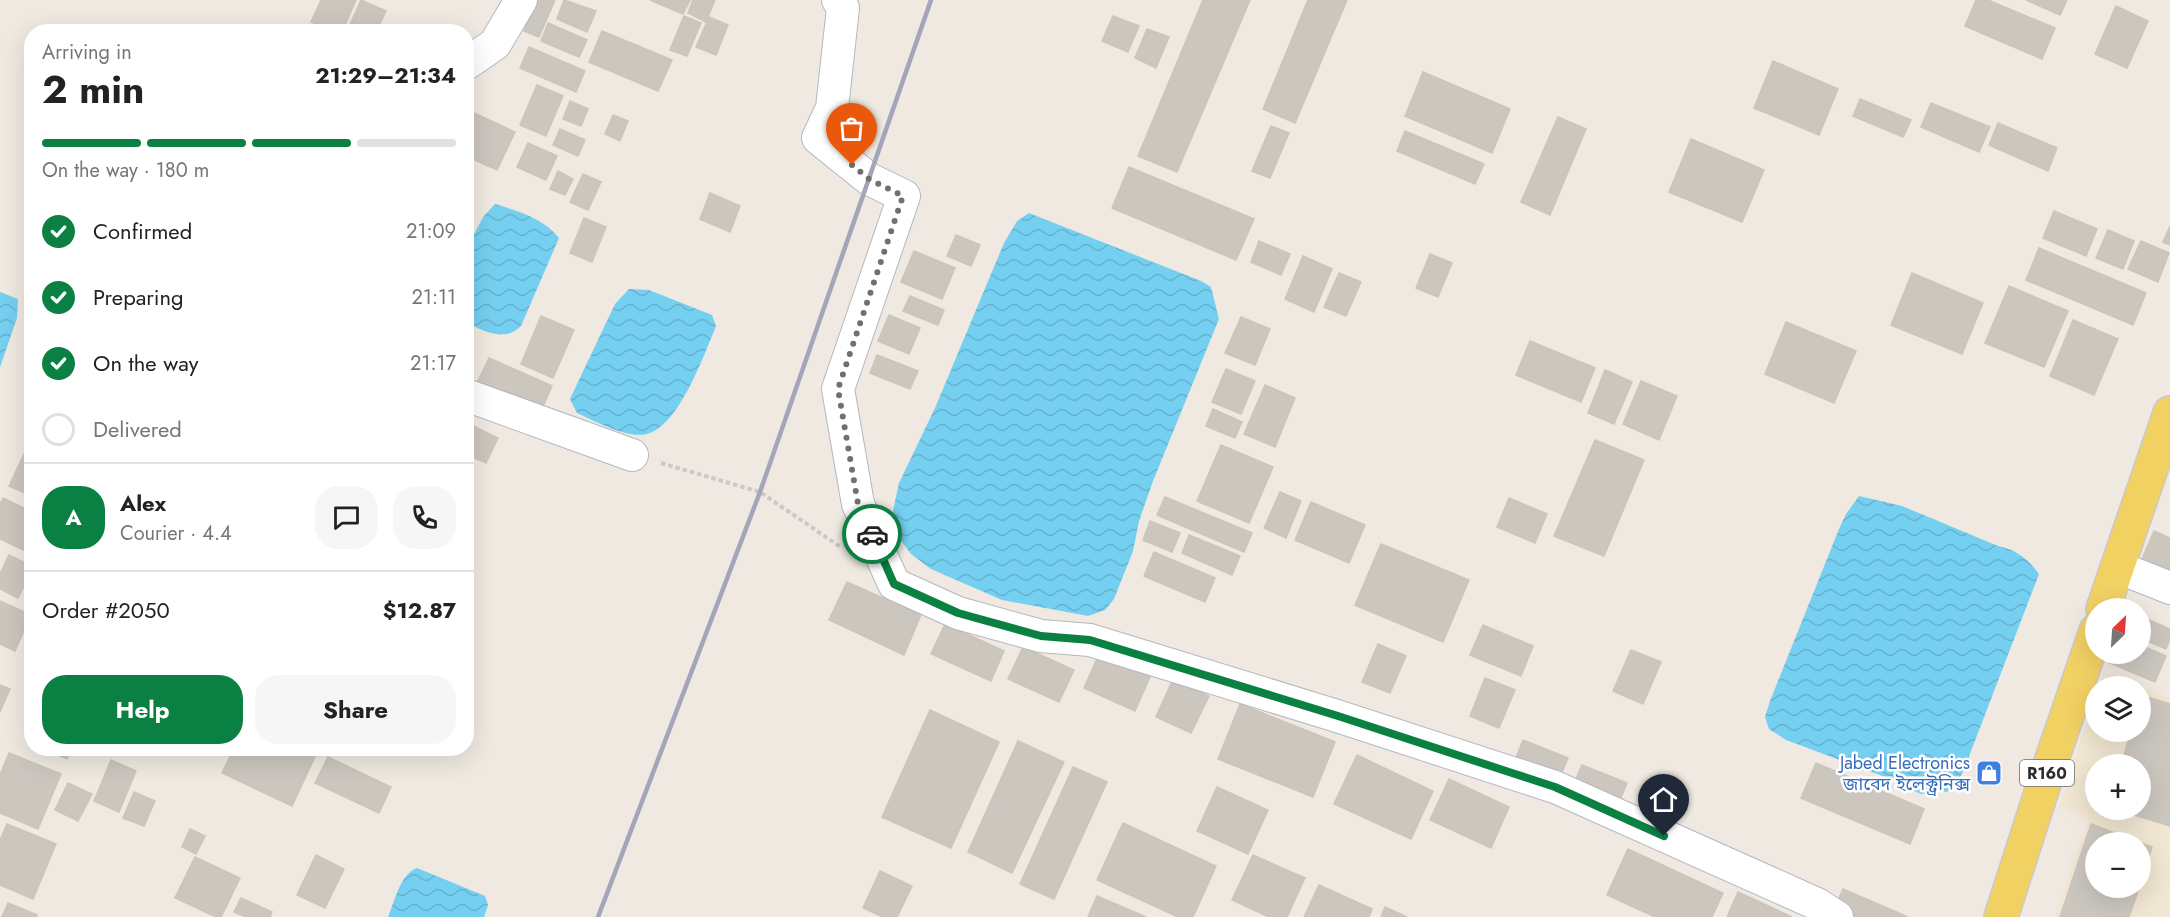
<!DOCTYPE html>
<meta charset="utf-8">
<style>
:root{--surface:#fff;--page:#f6f6f6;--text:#222;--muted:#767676;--line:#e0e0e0;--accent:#0b8043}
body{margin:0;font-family:Jost,"Noto Sans Bengali",sans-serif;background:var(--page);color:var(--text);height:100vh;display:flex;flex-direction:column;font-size:22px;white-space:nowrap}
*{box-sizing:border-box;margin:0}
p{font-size:20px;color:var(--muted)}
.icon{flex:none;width:33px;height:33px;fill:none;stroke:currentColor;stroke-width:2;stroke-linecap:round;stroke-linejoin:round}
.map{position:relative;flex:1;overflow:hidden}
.side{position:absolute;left:24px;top:24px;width:450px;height:732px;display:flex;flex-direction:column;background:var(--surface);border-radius:24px;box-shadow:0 6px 24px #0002}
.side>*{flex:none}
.needle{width:39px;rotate:25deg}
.controls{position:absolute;left:2085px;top:598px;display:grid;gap:12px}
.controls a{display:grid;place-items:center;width:66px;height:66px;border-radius:50%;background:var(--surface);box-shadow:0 6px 24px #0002;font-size:30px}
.pin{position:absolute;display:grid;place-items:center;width:51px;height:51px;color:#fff;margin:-62px -26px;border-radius:50% 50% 50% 0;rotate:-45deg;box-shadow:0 0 6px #0007}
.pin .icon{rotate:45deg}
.courier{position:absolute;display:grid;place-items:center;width:60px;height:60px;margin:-30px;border:4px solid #0b8043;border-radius:50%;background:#fff;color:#222;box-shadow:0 2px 8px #0007}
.summary em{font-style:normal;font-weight:700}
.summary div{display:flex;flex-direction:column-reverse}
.summary{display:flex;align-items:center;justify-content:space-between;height:102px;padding:0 18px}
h1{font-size:39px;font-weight:700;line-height:45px}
.bar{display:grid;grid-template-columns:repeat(4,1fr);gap:9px 6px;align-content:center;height:72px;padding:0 18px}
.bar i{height:8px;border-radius:4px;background:var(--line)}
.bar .current{background:var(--accent)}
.bar p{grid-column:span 4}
.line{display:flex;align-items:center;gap:15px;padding:0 18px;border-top:2px solid var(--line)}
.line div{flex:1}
.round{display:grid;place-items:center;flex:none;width:63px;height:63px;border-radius:24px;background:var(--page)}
ol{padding:0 18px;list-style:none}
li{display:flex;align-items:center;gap:18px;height:66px}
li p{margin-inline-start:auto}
li .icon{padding:6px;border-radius:50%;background:var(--accent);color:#fff;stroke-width:4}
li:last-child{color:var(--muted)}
li i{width:33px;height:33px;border:3px solid var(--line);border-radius:50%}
.cta{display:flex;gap:12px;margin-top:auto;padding:12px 18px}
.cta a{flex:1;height:69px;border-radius:24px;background:var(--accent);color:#fff;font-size:24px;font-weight:700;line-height:69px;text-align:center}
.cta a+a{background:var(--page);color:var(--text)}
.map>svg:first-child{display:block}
.education{fill:#f0e6d1;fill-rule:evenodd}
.water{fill:url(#water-waves)}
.building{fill:#cbc7bf;stroke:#cbc5ba;stroke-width:1.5}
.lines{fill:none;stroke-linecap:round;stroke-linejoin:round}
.minor-casing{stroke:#b4b7c1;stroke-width:34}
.primary-casing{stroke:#c9c9c9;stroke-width:36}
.path{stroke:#c9c9c9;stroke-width:4;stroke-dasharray:4.5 3;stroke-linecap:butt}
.minor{stroke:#fff;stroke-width:32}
.primary{stroke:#f2d163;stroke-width:33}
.rail{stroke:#a3a6b8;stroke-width:4.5}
.done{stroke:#726f6d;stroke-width:6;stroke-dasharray:0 10.8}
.route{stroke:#0b8043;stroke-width:8}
.labels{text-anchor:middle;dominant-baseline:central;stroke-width:5;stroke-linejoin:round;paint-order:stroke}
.shield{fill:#fff;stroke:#6d6d6d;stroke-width:1.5}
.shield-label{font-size:16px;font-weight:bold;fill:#2e2e2e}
.shop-label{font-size:18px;fill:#366cbe;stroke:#fff;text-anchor:end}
</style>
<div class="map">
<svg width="2170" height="917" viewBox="0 0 2170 917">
<defs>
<pattern id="water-waves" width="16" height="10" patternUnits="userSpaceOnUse" patternTransform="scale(1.5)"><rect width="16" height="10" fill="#75cff0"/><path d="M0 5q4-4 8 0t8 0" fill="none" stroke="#66b2ce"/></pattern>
</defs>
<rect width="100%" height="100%" fill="#efe9e1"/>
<path class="education" d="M2104 673 2170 698V917H2055L2088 819 2059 808 2095 698 2096 732H2140V687H2099ZM2096 765H2140V810H2096ZM2096 843H2140V888H2096Z"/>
<g class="water">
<path d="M495 204C516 210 545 219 559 238L521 326C505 342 483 332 467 322V248L483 217Z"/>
<polygon points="1029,213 1201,281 1211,287 1219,319 1153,481 1139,521 1133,551 1114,599 1105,610 1088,616 1002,600 931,569 911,554 896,534 892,515 899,483 935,408 1004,243 1017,221"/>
<path d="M629 289 649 290 712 315 716 326C704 355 679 426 647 434 627 439 595 421 577 413L570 399 615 304Z"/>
<polygon points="0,292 18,299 17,318 0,367"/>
<path d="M1859 496 1902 506 1998 546C2017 550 2028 559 2039 574L1963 772 1952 791 1921 794 1880 775 1786 740 1769 729 1765 717 1770 701 1839 529 1846 514Z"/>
<path d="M417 868 485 896 488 905 484 917H388C395 901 400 874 417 868Z"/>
</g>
<g class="building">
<polygon points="321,0 356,0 342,32 332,32 311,22"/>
<polygon points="361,0 386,11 376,32 354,32 348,29"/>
<polygon points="537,0 555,0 539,37 524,31"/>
<polygon points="564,0 596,11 587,32 557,19"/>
<polygon points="650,0 690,0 683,14"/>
<polygon points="693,0 715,0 706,22 688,13"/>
<polygon points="1203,0 1250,0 1177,172 1138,156"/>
<polygon points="1308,0 1347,0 1295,123 1263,109"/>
<polygon points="1976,0 1988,0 2055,28 2042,59 1965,26"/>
<polygon points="2026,0 2067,0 2060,15"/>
<polygon points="2116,6 2148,21 2127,68 2095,54"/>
<polygon points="684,16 701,23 687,56 670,50"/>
<polygon points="1113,16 1139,26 1128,52 1102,41"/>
<polygon points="709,17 728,25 716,55 696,47"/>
<polygon points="548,23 587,40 579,57 541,41"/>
<polygon points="1147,29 1169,37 1156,68 1135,58"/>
<polygon points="602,31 672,60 658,91 589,62"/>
<polygon points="529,47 585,71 576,92 520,68"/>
<polygon points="1773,61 1838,89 1819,135 1754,108"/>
<polygon points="1423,72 1510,109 1492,153 1405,116"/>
<polygon points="537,85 563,96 546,136 520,125"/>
<polygon points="1860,99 1911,120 1903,137 1853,116"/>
<polygon points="570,101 588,109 581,126 563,119"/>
<polygon points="1931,103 1990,127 1979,152 1921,127"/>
<polygon points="474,113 515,132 497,170 466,156 466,129"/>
<polygon points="613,115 628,121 620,141 605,134"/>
<polygon points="1558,117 1586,129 1550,215 1521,202"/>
<polygon points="1998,123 2057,148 2048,171 1989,145"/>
<polygon points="1271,126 1289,133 1270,178 1252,171"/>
<polygon points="560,129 585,140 578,156 553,145"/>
<polygon points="1405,131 1484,164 1475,184 1397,151"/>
<polygon points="1691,139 1764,170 1742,222 1669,192"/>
<polygon points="528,143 557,156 546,180 517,167"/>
<polygon points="1129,167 1254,219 1236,260 1112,208"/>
<polygon points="558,171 573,179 565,195 550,189"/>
<polygon points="583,174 601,182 588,210 570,202"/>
<polygon points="710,193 740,206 730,232 700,219"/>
<polygon points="2054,211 2097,229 2086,256 2043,238"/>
<polygon points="584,218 606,227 592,262 570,253"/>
<polygon points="2170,226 2170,245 2163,242"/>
<polygon points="2108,230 2134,241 2123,269 2096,258"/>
<polygon points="956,235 980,245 971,266 947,256"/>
<polygon points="1259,241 1290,254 1281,275 1251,262"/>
<polygon points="2141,241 2169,253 2158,282 2128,269"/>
<polygon points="2039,248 2146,293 2133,325 2026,280"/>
<polygon points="914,251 955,268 942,299 901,282"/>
<polygon points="1430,254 1452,263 1438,297 1416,288"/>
<polygon points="1303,256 1332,269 1314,312 1285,299"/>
<polygon points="1339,273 1361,282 1346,316 1324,307"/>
<polygon points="1912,273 1983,303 1962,354 1891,325"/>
<polygon points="2009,286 2068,311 2044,367 1985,343"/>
<polygon points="910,296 944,310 938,325 903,311"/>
<polygon points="889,315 920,328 909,354 878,341"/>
<polygon points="541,316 574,330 553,378 521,364"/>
<polygon points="1241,317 1270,329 1255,365 1225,353"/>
<polygon points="2073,320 2118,339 2094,395 2050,376"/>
<polygon points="1786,322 1856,351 1834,403 1765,374"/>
<polygon points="1530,341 1595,368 1581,402 1516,375"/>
<polygon points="877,355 918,371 910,389 870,373"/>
<polygon points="489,358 552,386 540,413 476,385"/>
<polygon points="1226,369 1255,381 1241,414 1212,402"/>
<polygon points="1605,370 1632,382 1614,424 1588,413"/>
<polygon points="1641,381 1677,396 1659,440 1623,424"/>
<polygon points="1265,385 1295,398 1275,447 1244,434"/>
<polygon points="1213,409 1242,422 1235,438 1206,426"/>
<polygon points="471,425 498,438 486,463 466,454 466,434"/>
<polygon points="32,437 32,496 9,486"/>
<polygon points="1595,440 1644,460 1604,556 1554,536"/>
<polygon points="1221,445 1273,467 1249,523 1197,501"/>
<polygon points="1280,492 1301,501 1286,538 1264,528"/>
<polygon points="1165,497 1252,533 1244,552 1157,515"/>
<polygon points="3,498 32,512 32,554 0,539 0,504"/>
<polygon points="1509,498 1547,514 1535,543 1497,527"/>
<polygon points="1311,502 1365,525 1349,563 1295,540"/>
<polygon points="1150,521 1180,533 1172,552 1143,540"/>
<polygon points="2154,531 2170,538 2170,582 2138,568"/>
<polygon points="1189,535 1240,556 1232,575 1182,553"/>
<polygon points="1381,544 1469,580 1443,642 1355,605"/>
<polygon points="1154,552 1215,578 1205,602 1144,576"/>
<polygon points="9,555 32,566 32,570 18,598 0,589 0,574"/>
<polygon points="847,582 921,615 904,655 829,620"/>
<polygon points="0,601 31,615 15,651 0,644"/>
<polygon points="2140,616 2170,629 2170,639 2166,649 2140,638"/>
<polygon points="945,624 1004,651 991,681 931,654"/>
<polygon points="1483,625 1533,646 1521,676 1470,655"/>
<polygon points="1378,644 1406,656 1390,693 1362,682"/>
<polygon points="2140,645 2166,656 2155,682 2110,663 2114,654 2140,654"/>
<polygon points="1023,647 1074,670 1059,702 1008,679"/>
<polygon points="1631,650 1661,662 1643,704 1613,691"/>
<polygon points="1099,654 1150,677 1135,711 1084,688"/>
<polygon points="1485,678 1515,690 1499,728 1470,716"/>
<polygon points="1173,679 1209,696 1191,733 1156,717"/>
<polygon points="0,685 10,689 0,712"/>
<polygon points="2141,695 2170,704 2170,826 2118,810 2140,810 2140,765 2121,765 2131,732 2140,732"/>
<polygon points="1240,704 1335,742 1313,797 1218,759"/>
<polygon points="930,710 999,742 951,848 882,817"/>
<polygon points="1523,740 1568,758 1560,777 1516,758"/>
<polygon points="1018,741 1064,762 1012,873 968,852"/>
<polygon points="43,748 71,748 67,759"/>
<polygon points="234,748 319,748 292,806 222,773"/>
<polygon points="9,753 61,774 38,829 0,813 0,775"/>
<polygon points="1357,755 1433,791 1411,839 1334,804"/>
<polygon points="328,757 391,787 379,813 315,783"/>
<polygon points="111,760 136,771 119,812 94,801"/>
<polygon points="1816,763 1924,809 1910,844 1801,798"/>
<polygon points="1582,765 1627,783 1620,800 1575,781"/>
<polygon points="1073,767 1107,782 1054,899 1020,884"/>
<polygon points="1449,779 1509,807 1491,848 1430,820"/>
<polygon points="68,783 92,794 78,821 55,810"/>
<polygon points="1217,787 1268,810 1248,854 1197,831"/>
<polygon points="134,792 155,801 144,826 123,818"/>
<polygon points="1123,823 1216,866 1193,917 1178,917 1097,880"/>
<polygon points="7,824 56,844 33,899 0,885 0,840"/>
<polygon points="2091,824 2152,847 2140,883 2140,843 2096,843 2096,888 2139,888 2129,917 2060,917"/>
<polygon points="190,829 205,836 196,854 182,847"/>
<polygon points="1628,849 1723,893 1712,917 1655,917 1607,895"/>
<polygon points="316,855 344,869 325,908 297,895"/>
<polygon points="1253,855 1305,878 1287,917 1269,917 1232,900"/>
<polygon points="195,857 240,878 221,917 216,917 175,898"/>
<polygon points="880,871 912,886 897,917 883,917 863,908"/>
<polygon points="1319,885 1372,909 1369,917 1304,917"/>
<polygon points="1843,889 1908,917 1851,917 1834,910"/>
<polygon points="1738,892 1792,917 1727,917"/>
<polygon points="1097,896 1146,917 1088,917"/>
<polygon points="241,898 272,912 270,917 246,917 234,912"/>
<polygon points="8,903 37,915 36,917 2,917"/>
<polygon points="1385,907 1407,917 1381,917"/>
</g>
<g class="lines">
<g class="minor-casing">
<g id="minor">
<polyline points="838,0 843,8 832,108 818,138 869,179 904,196 838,389 858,504 894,584 958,613 1041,636 1090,640 1337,716 1555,787 1817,904 1837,917"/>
<polyline points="466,64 495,44 521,0"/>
<polyline points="466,395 632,455"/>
<polyline points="2117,567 2170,588"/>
</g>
</g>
<g class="primary-casing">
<g id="primary">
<polyline points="2103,609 2170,413"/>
<polyline points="2001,917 2051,762 2096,631"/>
</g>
</g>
<polyline class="path" points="661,463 760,492 842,548"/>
<use href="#minor" class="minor"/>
<use href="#primary" class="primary"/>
<polyline class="rail" points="598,917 760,492 931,0"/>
</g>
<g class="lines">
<polyline class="done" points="852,165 869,179 903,196 838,389 858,504 872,534"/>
<polyline class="route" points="872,534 894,584 958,613 1041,636 1090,640 1338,716 1512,773 1555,787 1664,836"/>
</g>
<defs>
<g id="shop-square" transform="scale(1.35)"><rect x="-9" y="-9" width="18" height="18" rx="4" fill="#3f7fe0" stroke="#fff"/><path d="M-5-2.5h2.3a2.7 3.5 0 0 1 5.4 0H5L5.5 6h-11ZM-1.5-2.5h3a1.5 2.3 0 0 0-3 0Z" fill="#fff"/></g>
</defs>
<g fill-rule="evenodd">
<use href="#shop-square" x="1989" y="773"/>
</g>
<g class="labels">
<rect class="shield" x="2020" y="760" width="54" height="26" rx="4.5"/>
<g class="shield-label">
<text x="2047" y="773">R160</text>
</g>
<g class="shop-label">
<text x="1970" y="763">Jabed Electronics<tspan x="1970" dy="21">জাবেদ ইলেক্ট্রনিক্স</tspan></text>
</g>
</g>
</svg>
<div class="controls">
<a><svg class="needle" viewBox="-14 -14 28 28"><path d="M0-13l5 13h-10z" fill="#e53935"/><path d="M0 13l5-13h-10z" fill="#767676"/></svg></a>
<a><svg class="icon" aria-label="layers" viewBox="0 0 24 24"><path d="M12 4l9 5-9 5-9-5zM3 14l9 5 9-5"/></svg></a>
<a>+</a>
<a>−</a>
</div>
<div class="pin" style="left:852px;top:165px;background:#ea580c"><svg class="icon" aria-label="bag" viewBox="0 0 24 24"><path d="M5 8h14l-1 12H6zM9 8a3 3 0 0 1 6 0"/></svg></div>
<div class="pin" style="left:1664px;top:836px;background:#1f2937"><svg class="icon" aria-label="home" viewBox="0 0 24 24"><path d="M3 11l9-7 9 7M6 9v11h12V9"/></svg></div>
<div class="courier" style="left:872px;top:534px"><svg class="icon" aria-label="car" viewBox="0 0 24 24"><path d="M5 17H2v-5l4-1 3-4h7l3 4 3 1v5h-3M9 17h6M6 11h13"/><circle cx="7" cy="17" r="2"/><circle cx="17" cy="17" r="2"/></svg></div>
<section class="side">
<div class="summary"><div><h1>2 min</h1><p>Arriving in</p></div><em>21:29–21:34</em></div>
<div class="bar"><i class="current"></i><i class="current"></i><i class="current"></i><i></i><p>On the way · 180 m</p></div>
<ol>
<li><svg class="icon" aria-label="check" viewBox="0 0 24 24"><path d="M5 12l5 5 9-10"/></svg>Confirmed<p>21:09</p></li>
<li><svg class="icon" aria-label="check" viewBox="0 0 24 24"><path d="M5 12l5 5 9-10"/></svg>Preparing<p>21:11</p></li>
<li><svg class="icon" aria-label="check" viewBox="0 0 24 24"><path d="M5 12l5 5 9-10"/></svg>On the way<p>21:17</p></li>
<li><i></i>Delivered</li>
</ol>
<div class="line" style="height:108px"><b class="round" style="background:var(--accent);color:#fff">A</b><div><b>Alex</b><p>Courier · 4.4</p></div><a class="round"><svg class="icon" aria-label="chat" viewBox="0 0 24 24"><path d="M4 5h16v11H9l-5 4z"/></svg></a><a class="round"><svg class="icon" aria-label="phone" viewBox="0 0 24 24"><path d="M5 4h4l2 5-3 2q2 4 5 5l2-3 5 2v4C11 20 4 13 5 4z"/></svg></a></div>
<div class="line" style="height:78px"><div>Order #2050</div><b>$12.87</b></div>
<div class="cta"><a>Help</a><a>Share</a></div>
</section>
</div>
